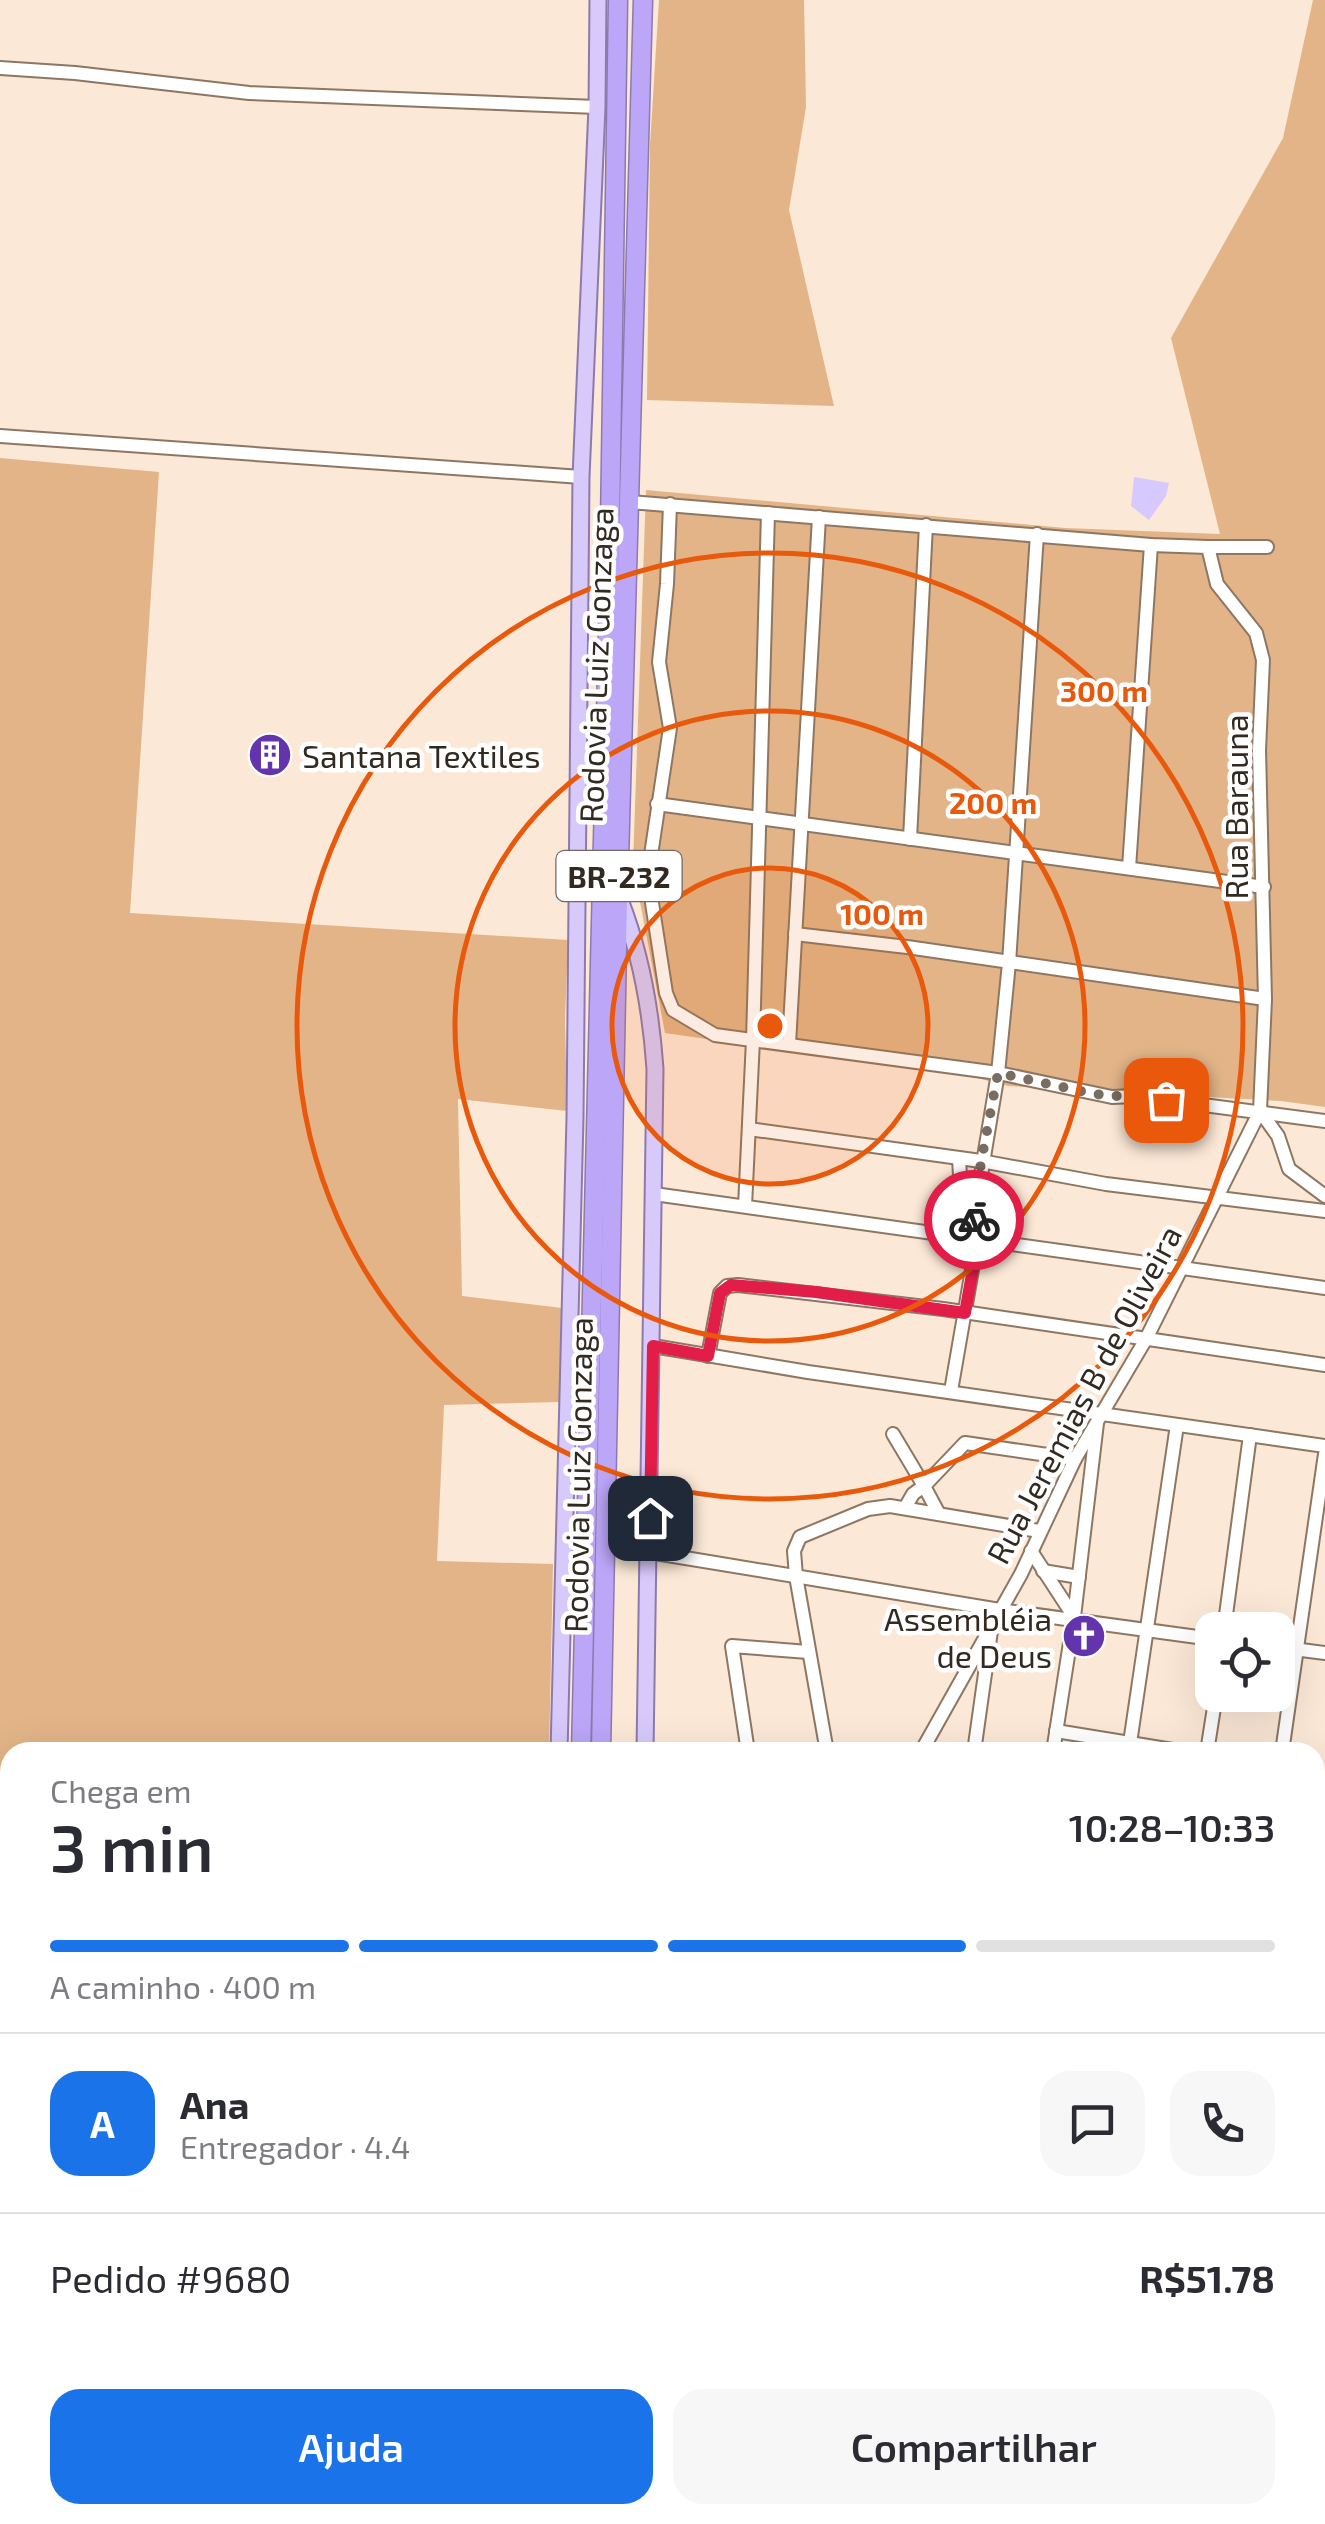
<!DOCTYPE html>
<html lang="pt">
<meta charset="utf-8">
<style>
:root{--surface:#fff;--page:#f7f7f7;--text:#2b2b33;--muted:#7c7c81;--line:#e1e1e2;--accent:#1a73e8}
body{margin:0;font-family:"Exo 2",sans-serif;background:var(--page);color:var(--text);height:100vh;display:flex;flex-direction:column;font-size:38px;white-space:nowrap}
*{box-sizing:border-box;margin:0}
p{font-size:32px;color:var(--muted)}
.icon{flex:none;width:55px;height:55px;fill:none;stroke:currentColor;stroke-width:2;stroke-linecap:round;stroke-linejoin:round}
.map{position:relative;flex:1;overflow:hidden}
.sheet{position:absolute;left:0px;top:1742px;width:1325px;height:782px;display:flex;flex-direction:column;background:var(--surface);border-radius:30px 30px 0 0;box-shadow:0 10px 40px #0002}
.sheet>*{flex:none}
.tools{position:absolute;left:1195px;top:1612px;display:grid;gap:20px}
.tools a{display:grid;place-items:center;width:100px;height:100px;border-radius:20px;background:var(--surface);box-shadow:0 10px 40px #0002;font-size:50px}
.pin{position:absolute;display:grid;place-items:center;width:85px;height:85px;color:#fff;margin:-42px;border-radius:20px;box-shadow:0 5px 15px #0006}
.courier{position:absolute;display:grid;place-items:center;width:100px;height:100px;margin:-50px;border:8px solid #e11d48;border-radius:50%;background:#fff;color:#222;box-shadow:0 2px 12px #0007}
.headline em{font-style:normal;font-weight:600}
.headline div{display:flex;flex-direction:column-reverse}
.headline{display:flex;align-items:center;justify-content:space-between;height:170px;padding:0 50px}
h1{font-size:65px;font-weight:600;line-height:75px}
.bar{display:grid;grid-template-columns:repeat(4,1fr);gap:15px 10px;align-content:center;height:120px;padding:0 50px}
.bar i{height:12px;border-radius:8px;background:var(--line)}
.bar .selected{background:var(--accent)}
.bar p{grid-column:span 4}
.line{display:flex;align-items:center;gap:25px;padding:0 50px;border-top:2px solid var(--line)}
.line div{flex:1}
.round{display:grid;place-items:center;flex:none;width:105px;height:105px;border-radius:30px;background:var(--page)}
.button{display:flex;gap:20px;margin-top:auto;padding:20px 50px}
.button a{flex:1;height:115px;border-radius:30px;background:var(--accent);color:#fff;font-size:40px;font-weight:600;line-height:115px;text-align:center}
.button a+a{background:var(--page);color:var(--text)}
.map>svg:first-child{display:block}
.green{fill:#e2b488}
.water{fill:#d6c9fd}
.lines{fill:none;stroke-linecap:round;stroke-linejoin:round}
.stream{stroke:#d6c9fd;stroke-width:4}
.minor-casing{stroke:#8d7763;stroke-width:16}
.major-casing{stroke:#8c7aad;stroke-width:19}
.highway-casing{stroke:#8c7aad;stroke-width:21}
.minor{stroke:#fff;stroke-width:12}
.major{stroke:#d7cafb;stroke-width:15}
.highway{stroke:#bca6f8;stroke-width:18}
.done{stroke:#796c60;stroke-width:10;stroke-dasharray:0 18}
.route{stroke:#e11d48;stroke-width:12}
.ring{fill:none;stroke:#e8590c;stroke-width:5}
.labels{text-anchor:middle;dominant-baseline:central;stroke-width:9;stroke-linejoin:round;paint-order:stroke}
.shield{fill:#fff;stroke:#706964;stroke-width:2.5}
.shield-label{font-size:30px;font-weight:bold;fill:#322921}
.street-label{font-size:32px;fill:#322921;stroke:#fff}
.poi-label{font-size:32px;fill:#322921;stroke:#fff;text-anchor:start}
.centre{fill:#e8590c;stroke:#fff;stroke-width:5}
.ring-label{font-size:30px;text-anchor:middle;font-weight:bold;fill:#e8590c;stroke:#fff;stroke-width:9;stroke-linejoin:round;paint-order:stroke}
</style>
<div class="map">
<svg width="1325" height="2524" viewBox="0 0 1325 2524">
<rect width="100%" height="100%" fill="#fce8d6"/>
<g class="green">
<polygon points="659,0 804,0 806,107 789,210 834,406 647,400 650,145"/>
<polygon points="1313,0 1325,0 1325,1107 1281,1101 1008,1086 977,1078 665,1033 633,865 646,490 1065,528 1220,534 1171,338 1283,138"/>
<polygon points="0,458 159,472 130,913 568,940 565,1020 567,1111 458,1099 462,1296 562,1308 559,1402 444,1405 437,1561 553,1564 549,1752 10,1752 10,2304 0,2307"/>
<polygon points="10,2366 10,2515 250,2515 251,2524 0,2524 0,2369"/>
</g>
<polygon class="water" points="1134,477 1169,483 1166,496 1149,520 1131,506"/>
<g class="lines">
<polyline class="stream" points="0,2348 10,2339"/>
<g class="minor-casing">
<g id="minor">
<polyline points="0,68 75,73 249,93 597,107"/>
<polyline points="0,436 581,477"/>
<polyline points="630,502 1151,545 1208,547 1217,584 1256,633 1263,660 1259,750 1265,999 1260,1111 1146,1339 1075,1459 1021,1574 921,1752"/>
<polyline points="670,504 667,584 659,662 670,728 651,855 652,903 666,993 673,1010 715,1035 998,1073 1112,1097 1135,1096 1325,1121"/>
<polyline points="1208,547 1267,547"/>
<polyline points="657,804 1264,887"/>
<polyline points="910,839 926,525"/>
<polyline points="1129,868 1151,545"/>
<polyline points="795,934 907,947 1265,999"/>
<polyline points="789,1044 819,517"/>
<polyline points="1260,1111 1278,1136 1289,1169 1325,1196"/>
<polyline points="749,1129 981,1161 1106,1184 1325,1211"/>
<polyline points="654,1194 1325,1288"/>
<polyline points="745,1206 753,1040 768,513"/>
<polyline points="948,1236 961,1194 959,1158"/>
<polyline points="653,1346 808,1372 1325,1446"/>
<polyline points="708,1356 720,1293 727,1286 738,1285 943,1309 1325,1365"/>
<polyline points="951,1391 977,1241 974,1217 998,1073 1009,963 1037,534"/>
<polyline points="893,1434 924,1486 913,1494 905,1508"/>
<polyline points="939,1514 924,1486 965,1443 1075,1459"/>
<polyline points="1031,1551 1074,1617"/>
<polyline points="649,1552 1000,1610 1212,1639"/>
<polyline points="1043,1571 1079,1577"/>
<polyline points="1224,1630 1250,1435"/>
<polyline points="1278,1647 1325,1653"/>
<polyline points="1056,1731 1185,1752"/>
<polyline points="1130,1743 1177,1425"/>
<polyline points="748,1752 732,1646 808,1652"/>
<polyline points="827,1752 796,1576 794,1551 800,1537 868,1509 890,1506 1039,1531"/>
<polyline points="974,1752 991,1631"/>
<polyline points="1053,1752 1074,1617 1097,1423"/>
<polyline points="1207,1752 1216,1695"/>
<polyline points="1282,1752 1325,1454"/>
<polyline points="1315,1966 1325,1967"/>
<polyline points="1315,2070 1325,2007"/>
<polyline points="1315,2269 1325,2270"/>
<polyline points="1315,2475 1325,2477"/>
<polyline points="901,2515 903,2524"/>
<polyline points="363,2524 383,2515"/>
<polyline points="429,2524 431,2515"/>
<polyline points="765,2524 817,2518"/>
<polyline points="1112,2524 1114,2515"/>
<polyline points="1310,2524 1311,2515"/>
</g>
</g>
<g class="major-casing">
<g id="major">
<path d="M620 900C641 954 651 1010 655 1069L645 1752"/>
<polyline points="559,1752 575,1118 581,477 597,107 598,0"/>
<polyline points="628,2515 629,2524"/>
<polyline points="528,2524 529,2515"/>
</g>
</g>
<g class="highway-casing">
<g id="highway">
<polyline points="581,1752 609,591 618,0"/>
<polyline points="601,1752 618,896 643,0"/>
<polyline points="562,2524 562,2515"/>
<polyline points="586,2524 586,2515"/>
</g>
</g>
<use href="#minor" class="minor"/>
<use href="#major" class="major"/>
<use href="#highway" class="highway"/>
</g>
<g class="lines">
<polyline class="done" points="974,1220 981,1162 998,1073 1094,1094 1166,1100"/>
<polyline class="route" points="650,1518 653,1346 708,1356 720,1293 731,1285 816,1292 965,1313 978,1241 974,1220"/>
</g>
<circle cx="770" cy="1026" r="158" fill="#e8590c" fill-opacity=".12"/>
<g class="ring">
<circle cx="770" cy="1026" r="158"/>
<circle cx="770" cy="1026" r="315"/>
<circle cx="770" cy="1026" r="473"/>
</g>
<defs>
<g id="building-disc" transform="scale(2.25)"><circle r="9.5" fill="#6334ac" stroke="#fff"/><path d="M-4-6H4V6H1V3H-1V6H-4ZM-2.5-4.3h1.7v1.8h-1.7ZM.8-4.3h1.7v1.8H.8ZM-2.5-1h1.7V.8h-1.7ZM.8-1h1.7V.8H.8Z" fill="#fff"/></g>
<g id="church-disc" transform="scale(2.25)"><circle r="9.5" fill="#6334ac" stroke="#fff"/><path d="M-1.2-6h2.4v3.5h3.3v2.4h-3.3V6h-2.4V-.1h-3.3v-2.4h3.3Z" fill="#fff"/></g>
</defs>
<g fill-rule="evenodd">
<use href="#building-disc" x="270" y="755"/>
<use href="#church-disc" x="1084" y="1636"/>
</g>
<g class="labels">
<rect class="shield" x="556.5" y="851" width="125" height="50" rx="8"/>
<g class="shield-label">
<text x="619" y="876">BR-232</text>
</g>
<g class="street-label">
<text transform="translate(595 665) rotate(-88)">Rodovia Luiz Gonzaga</text>
<text transform="translate(1235 807) rotate(-90)">Rua Barauna</text>
<text transform="translate(1083 1394) rotate(-62)">Rua Jeremias B de Oliveira</text>
<text transform="translate(577 1475) rotate(-89)">Rodovia Luiz Gonzaga</text>
</g>
<g class="poi-label">
<text x="302" y="755">Santana Textiles</text>
<text x="1052" y="1618" text-anchor="end">Assembléia<tspan x="1052" dy="37">de Deus</tspan></text>
</g>
</g>
<circle cx="770" cy="1026" r="15" class="centre"/>
<g class="ring-label">
<text x="1104" y="702">300 m</text>
<text x="993" y="814">200 m</text>
<text x="882" y="925">100 m</text>
</g>
</svg>
<div class="tools">
<a><svg class="icon" aria-label="locate" viewBox="0 0 24 24"><circle cx="12" cy="12" r="6"/><path d="M12 2v4M12 18v4M2 12h4M18 12h4"/></svg></a>
</div>
<div class="pin" style="left:1166px;top:1100px;background:#ea580c"><svg class="icon" aria-label="bag" viewBox="0 0 24 24"><path d="M5 8h14l-1 12H6zM9 8a3 3 0 0 1 6 0"/></svg></div>
<div class="pin" style="left:650px;top:1518px;background:#1f2937"><svg class="icon" aria-label="home" viewBox="0 0 24 24"><path d="M3 11l9-7 9 7M6 9v11h12V9"/></svg></div>
<div class="courier" style="left:974px;top:1220px"><svg class="icon" aria-label="bike" viewBox="0 0 24 24"><circle cx="6" cy="16" r="4"/><circle cx="18" cy="16" r="4"/><path d="M6 16l4-8h5l3 8M10 8l3 8H6M13 5h3"/></svg></div>
<section class="sheet">
<div class="headline"><div><h1>3 min</h1><p>Chega em</p></div><em>10:28–10:33</em></div>
<div class="bar"><i class="selected"></i><i class="selected"></i><i class="selected"></i><i></i><p>A caminho · 400 m</p></div>
<div class="line" style="height:180px"><b class="round" style="background:var(--accent);color:#fff">A</b><div><b>Ana</b><p>Entregador · 4.4</p></div><a class="round"><svg class="icon" aria-label="chat" viewBox="0 0 24 24"><path d="M4 5h16v11H9l-5 4z"/></svg></a><a class="round"><svg class="icon" aria-label="phone" viewBox="0 0 24 24"><path d="M5 4h4l2 5-3 2q2 4 5 5l2-3 5 2v4C11 20 4 13 5 4z"/></svg></a></div>
<div class="line" style="height:130px"><div>Pedido #9680</div><b>R$51.78</b></div>
<div class="button"><a>Ajuda</a><a>Compartilhar</a></div>
</section>
</div>
